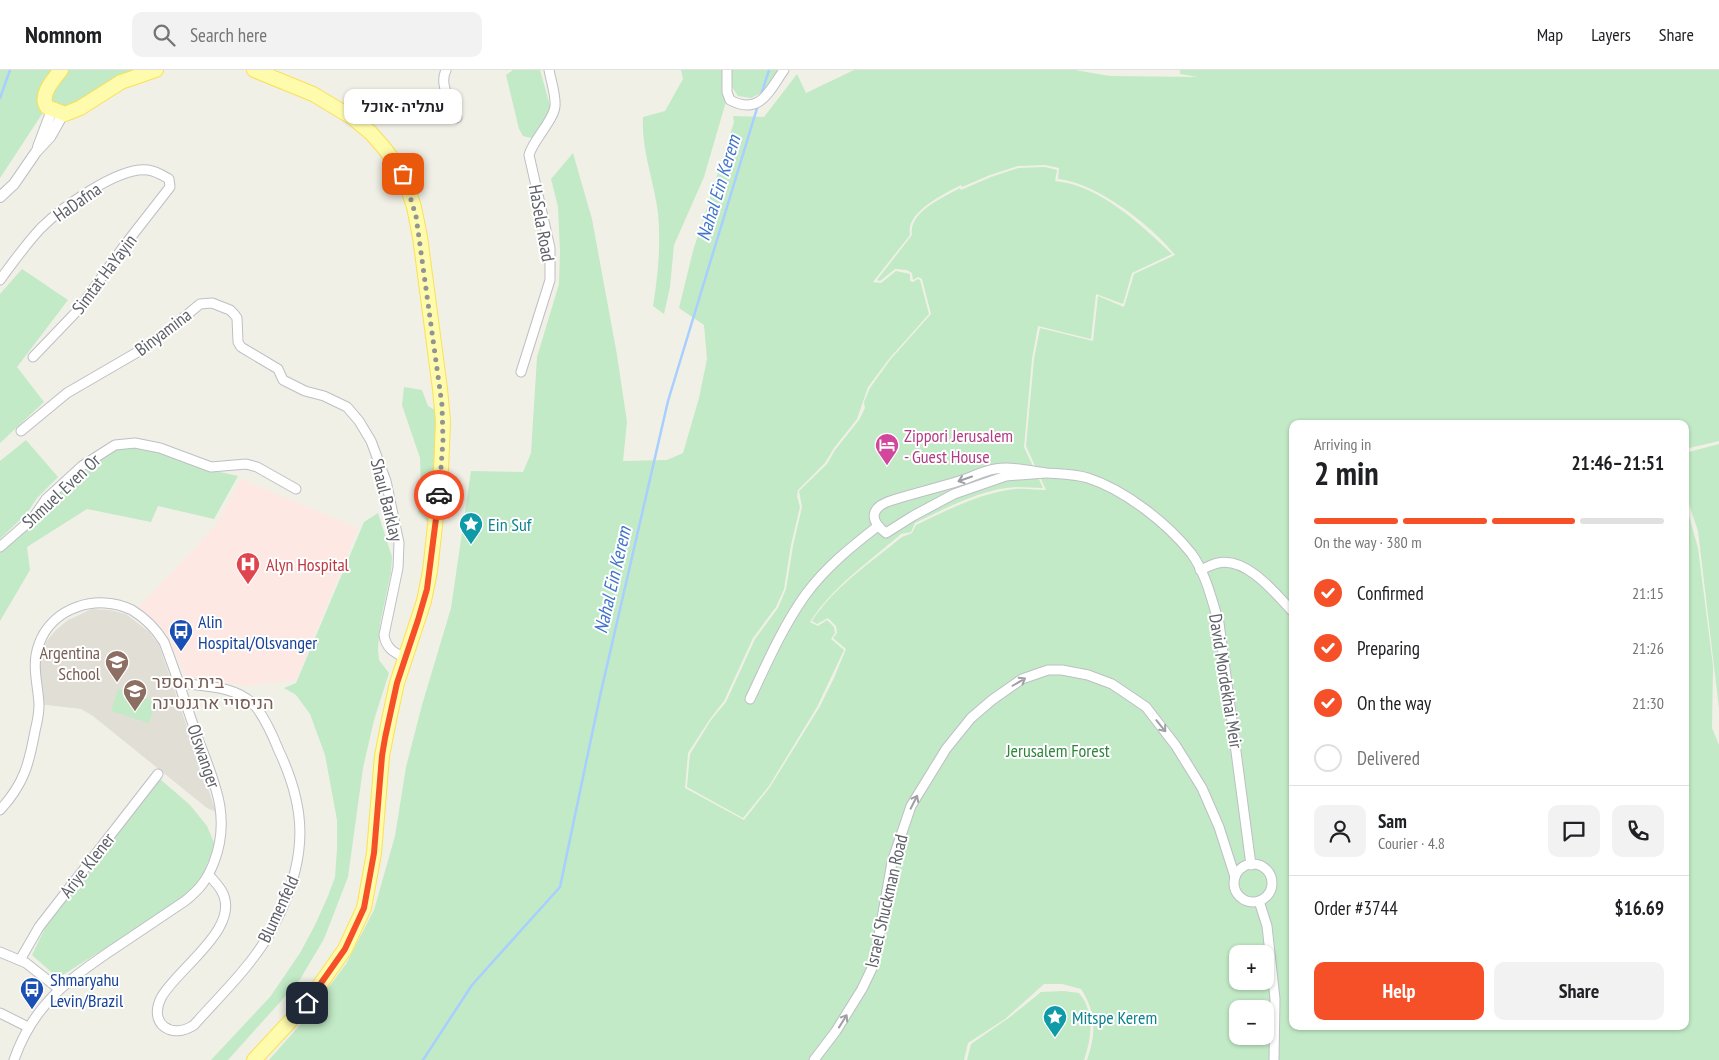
<!DOCTYPE html>
<meta charset="utf-8">
<style>
:root{--surface:#fff;--page:#f2f2f2;--text:#202124;--muted:#757577;--line:#e0e0e0;--accent:#f55028}
body{margin:0;font-family:"PT Sans Narrow",Heebo,sans-serif;background:var(--page);color:var(--text);height:100vh;display:flex;flex-direction:column;font-size:19px;white-space:nowrap}
*{box-sizing:border-box;margin:0}
p{font-size:16px;color:var(--muted)}
.icon{flex:none;width:28px;height:28px;fill:none;stroke:currentColor;stroke-width:2;stroke-linecap:round;stroke-linejoin:round}
.map{position:relative;flex:1;overflow:hidden}
.details{position:absolute;left:1289px;top:350px;width:400px;height:610px;display:flex;flex-direction:column;background:var(--surface);border-radius:10px;box-shadow:0 1px 4px #0004}
.details>*{flex:none}
.tools{position:absolute;left:1229px;top:875px;display:grid;gap:10px}
.tools a{display:grid;place-items:center;width:45px;height:45px;border-radius:10px;background:var(--surface);box-shadow:0 1px 4px #0004;font-size:25px}
.pin{position:absolute;display:grid;place-items:center;width:42px;height:42px;color:#fff;margin:-21px;border-radius:10px;box-shadow:0 2px 8px #0006}
.courier{position:absolute;display:grid;place-items:center;width:50px;height:50px;margin:-25px;border:4px solid #f55028;border-radius:50%;background:#fff;color:#222;box-shadow:0 1px 6px #0007}
.bubble{position:absolute;height:35px;border-radius:10px;background:var(--surface);box-shadow:0 1px 4px #0004;font-size:16px;font-weight:600;line-height:35px;text-align:center}
.summary em{font-style:normal;font-weight:600}
.summary div{display:flex;flex-direction:column-reverse}
.summary{display:flex;align-items:center;justify-content:space-between;height:85px;padding:0 25px}
h1{font-size:32px;font-weight:600;line-height:38px}
.bar{display:grid;grid-template-columns:repeat(4,1fr);gap:8px 5px;align-content:center;height:60px;padding:0 25px}
.bar i{height:6px;border-radius:4px;background:var(--line)}
.bar .current{background:var(--accent)}
.bar p{grid-column:span 4}
.line{display:flex;align-items:center;gap:12px;padding:0 25px;border-top:1px solid var(--line)}
.line div{flex:1}
.round{display:grid;place-items:center;flex:none;width:52px;height:52px;border-radius:10px;background:var(--page)}
ol{padding:0 25px;list-style:none}
li{display:flex;align-items:center;gap:15px;height:55px}
li p{margin-inline-start:auto}
li .icon{padding:5px;border-radius:50%;background:var(--accent);color:#fff;stroke-width:4}
li:last-child{color:var(--muted)}
li i{width:28px;height:28px;border:2px solid var(--line);border-radius:50%}
.action{display:flex;gap:10px;margin-top:auto;padding:10px 25px}
.action a{flex:1;height:58px;border-radius:10px;background:var(--accent);color:#fff;font-size:20px;font-weight:600;line-height:58px;text-align:center}
.action a+a{background:var(--page);color:var(--text)}
header{display:flex;align-items:center;gap:30px;box-sizing:border-box;height:70px;padding:0 25px;background:var(--surface);border-bottom:1px solid var(--line)}
header strong{font-size:24px}
nav{display:flex;gap:28px;margin-inline-start:auto;font-size:18px}
.search{width:350px;height:45px;background:var(--page);display:flex;align-items:center;gap:12px;box-sizing:border-box;padding:0 18px;border-radius:10px;color:var(--muted);font-size:19px}
.map>svg:first-child{display:block}
.education{fill:#e1dfd5}
.medical{fill:#fde8e3}
.green{fill:#c2eac6;fill-rule:evenodd}
.lines{fill:none;stroke-linecap:round;stroke-linejoin:round}
.stream{stroke:#a8cfff;stroke-width:2.5}
.minor-casing{stroke:#bebfc6;stroke-width:11}
.tertiary-casing{stroke:#bebfc6;stroke-width:12}
.primary-casing{stroke:#fbe055;stroke-width:16}
.minor{stroke:#fff;stroke-width:9}
.tertiary{stroke:#fff;stroke-width:10}
.primary{stroke:#fffbad;stroke-width:14}
.oneway{stroke:#9ea0a4}
.done{stroke:#919394;stroke-width:5;stroke-dasharray:0 9}
.route{stroke:#f55028;stroke-width:6}
.labels{text-anchor:middle;dominant-baseline:central;stroke-width:4;stroke-linejoin:round;paint-order:stroke}
.street-label{font-size:18px;fill:#5e6168;stroke:#fff}
.hotel-label{font-size:18px;fill:#b23c85;stroke:#fff;text-anchor:start}
.culture-label{font-size:18px;fill:#0d838f;stroke:#fff;text-anchor:start}
.health-label{font-size:18px;fill:#be3a42;stroke:#fff;text-anchor:start}
.transit-label{font-size:18px;fill:#164399;stroke:#fff;text-anchor:start}
.education-label{font-size:18px;fill:#785e54;stroke:#fff;text-anchor:end}
.park-label{font-size:18px;fill:#2f853d;stroke:#fff}
.water-label{font-size:19px;font-style:italic;fill:#4175cc;stroke:#fff}
</style>
<header>
<strong>Nomnom</strong>
<div class="search"><svg class="icon" aria-label="search" viewBox="0 0 24 24"><circle cx="10" cy="10" r="6"/><path d="M15 15l6 6"/></svg>Search here</div>
<nav><a>Map</a><a>Layers</a><a>Share</a></nav>
</header>
<div class="map">
<svg width="1719" height="990" viewBox="0 0 1719 990">
<rect width="100%" height="100%" fill="#f1f0e6"/>
<polygon class="education" points="92,539 110,540 126,544 149,562 159,575 216,742 207,738 93,646 81,639 38,634 37,602 46,572 56,560 68,550"/>
<polygon class="medical" points="241,409 358,458 296,610 246,616 185,606 169,568 156,552 137,539 216,455"/>
<g class="green">
<path d="M0 0H54C44 15 34 26 42 44L0 108Z"/>
<polygon points="67,0 141,0 65,41 51,33 53,18"/>
<polygon points="513,0 540,0 551,39 542,58 532,68 523,66 519,59 506,5"/>
<path d="M681 0H724L725 35 704 107 674 175 670 217 664 244 653 236C658 205 661 174 658 143 654 111 641 79 643 47L665 41 683 9Z"/>
<polygon points="732,0 779,0 763,22 751,28 738,26 732,17"/>
<path d="M854 0H1075L1110 6 1198 7 1180 4V0H1719V371L1685 379V354H1292V956H1685V432L1698 478 1713 596 1712 658 1719 675V990H1087C1096 963 1097 944 1081 919L1062 914H1044L1005 949 968 973 964 990H269L306 948 346 894 374 840 395 766 406 697 422 635 451 538 471 401 523 402 531 383 537 287 559 214 560 182 558 137 551 109 573 83 592 149 617 285 627 352 623 391 667 390 683 383 699 328 707 289 704 255 679 238 693 181 734 52 733 46 764 47 797 4 806 23ZM1045 95 1059 98 1058 109C1095 112 1153 156 1175 185L1134 204 1124 237 1098 226 1093 271 1040 258 1034 289 1026 376 1046 420C1036 420 1025 418 1015 419 980 423 947 440 916 455L912 463 902 467C870 493 835 516 812 551L817 554 828 548 836 556 837 563 833 568 846 579 834 608 819 638 770 717 744 750 685 718 688 683 710 649 724 631 753 568 776 537 784 519 791 475 800 437 797 426 798 420 825 393 834 378 857 349 868 317 889 289 929 244 920 210 918 209 913 212 910 211V204L896 201 881 213 873 212 910 165C905 142 944 124 961 115L962 117 990 105 1018 96ZM1238 884H1265V911H1238ZM1238 939H1265V966H1238Z"/>
<path d="M1045 97 1057 100 1055 111C1100 115 1141 155 1172 184L1132 203 1123 234 1096 224 1091 269 1038 256 1032 289 1024 377 1043 418C1034 418 1025 417 1016 417 981 419 947 438 915 453L911 462 901 464C869 492 833 516 810 552L818 556 827 550 834 557 835 563 831 569 844 580 817 637 769 716 743 748 687 717 690 684 711 650 726 632 755 569 778 538 786 519 793 476 802 437 799 421 827 394 835 380 859 350 865 338 864 332 870 318 890 290 931 244 922 209 918 207 913 210 912 203 907 200 895 199 880 211 877 210 912 165C908 142 944 127 960 118L961 120 991 107 1018 98Z"/>
<polygon points="22,199 68,230 17,297 44,332 0,373 0,224"/>
<polygon points="404,317 422,320 428,336 435,340 436,376 429,453 418,442 421,414 420,388 402,335"/>
<polygon points="26,370 58,407 37,428 27,443 0,469 0,391"/>
<polygon points="1719,374 1719,638 1698,461 1685,422 1685,383"/>
<polygon points="141,377 211,400 238,406 214,449 158,436 151,452 87,439 27,477 30,500 0,551 0,481 50,429 96,389 118,378"/>
<polygon points="378,443 392,487 391,502 380,554 378,579 379,590 389,603 374,650 363,698 348,807 324,869 299,911 228,990 211,990 270,927 300,883 315,855 328,826 335,807 337,779 337,750 325,685 310,644 296,625 284,618 296,613 364,452"/>
<polygon points="118,619 156,631 149,653 111,641"/>
<polygon points="160,709 190,735 207,756 215,775 204,801 195,816 172,836 58,908 32,885 46,856"/>
<path d="M1064 921 1079 923C1095 942 1092 967 1084 990H967L971 974 1010 947 1041 922Z"/>
</g>
<g class="lines">
<g class="stream">
<polyline points="761,25 769,0"/>
<polyline points="0,28 10,0"/>
<polyline points="423,990 472,915 560,817 600,626 668,331 758,35"/>
</g>
<g class="minor-casing">
<g id="minor">
<path d="M446 0C438 17 453 32 457 48"/>
<path d="M727 0V22L730 30C760 46 769 21 784 0"/>
<path d="M0 210C13 192 26 174 41 158 61 138 119 96 148 100 156 101 162 105 169 109L170 117 124 176 79 239 33 287"/>
<path d="M521 302 550 210V178L529 85C533 70 554 50 555 36 556 25 551 11 549 0"/>
<path d="M21 361 67 323 141 280 166 262 200 234 212 233 230 240 234 244 237 248 238 272 241 277 278 299 283 310 305 321 324 326 347 337 359 351 371 371 386 411 399 473 398 498 384 565C386 578 393 582 405 588"/>
<path d="M1046 403 1006 406 954 424 913 446 886 463C867 449 872 436 893 430 915 423 937 418 959 411 970 408 982 401 995 399 1012 396 1030 401 1047 403 1061 404 1075 404 1088 408 1125 420 1167 453 1191 483 1206 503 1212 531 1219 553L1251 795"/>
<polyline points="0,477 33,448 46,429 82,396 115,375 135,373 160,378 211,397 246,394 257,397 296,419"/>
<path d="M1200 500C1206 498 1212 494 1218 493 1247 487 1275 523 1292 541"/>
<path d="M179 613C205 616 238 616 256 637 266 650 273 666 279 681 306 738 307 783 281 841 276 851 271 862 265 871 246 901 218 928 194 955 172 970 148 954 161 928 176 899 244 857 221 820 218 815 213 810 209 805"/>
<path d="M750 629C767 593 783 556 806 524 826 497 852 476 878 456"/>
<path d="M0 740C24 714 29 694 35 661 37 653 39 643 39 635 38 613 31 595 39 574 52 537 98 523 132 540 145 548 156 559 164 572 176 603 186 635 197 666 213 710 232 745 214 792 207 810 200 819 185 831 163 846 140 861 118 876 71 907 33 934 14 990"/>
<circle cx="1253" cy="813" r="19"/>
<polyline points="1259,831 1267,856 1275,929 1274,990"/>
<polyline points="0,882 26,893 59,919"/>
<polyline points="20,890 39,857 158,704"/>
<polyline points="0,943 28,957"/>
<polyline points="814,990 836,961 862,919 874,894 892,792 911,736 946,679 971,648 992,630 1022,609 1048,600 1062,600 1088,605 1112,614 1146,637 1176,676 1202,718 1219,757 1235,807"/>
</g>
</g>
<g class="tertiary-casing">
<g id="tertiary">
<polyline points="38,77 52,40"/>
<polyline points="0,127 14,114 36,82 50,67 63,44"/>
</g>
</g>
<g class="primary-casing">
<g id="primary">
<path d="M61 0C53 10 39 25 47 37L65 44 80 38 121 12 156 0"/>
<polyline points="254,0 313,24 353,48 371,63 385,79 403,104 414,137 420,167 440,319 443,351 441,401 430,501 424,531 397,613 389,650 382,686 374,783 364,838 345,879 307,933 254,990"/>
</g>
</g>
<use href="#minor" class="minor"/>
<use href="#tertiary" class="tertiary"/>
<use href="#primary" class="primary"/>
</g>
<defs><path id="oneway-shaft" d="M-6 0H5M1.5-3L5.5 0L1.5 3" fill="none" stroke-width="1.6" stroke-linecap="round" stroke-linejoin="round" transform="scale(1.25)"/></defs>
<g class="oneway">
<use href="#oneway-shaft" transform="translate(965 409) rotate(161)"/>
<use href="#oneway-shaft" transform="translate(1019 612) rotate(-30)"/>
<use href="#oneway-shaft" transform="translate(1161 656) rotate(51)"/>
<use href="#oneway-shaft" transform="translate(914 732) rotate(-63)"/>
<use href="#oneway-shaft" transform="translate(843 951) rotate(-58)"/>
</g>
<g class="lines">
<polyline class="done" points="403,104 416,146 442,335 443,370 439,425"/>
<polyline class="route" points="307,933 345,879 364,838 374,783 382,686 385,668 397,613 418,550 427,519 439,425"/>
</g>
<defs>
<g id="hotel-pin" transform="scale(1.25)"><path d="M0 17L-7.5 6A9.5 9.5 0 1 1 7.5 6Z" fill="#d1479c" stroke="#fff"/><path d="M-6-4.5h1.5V1H6V5H4.5V3h-9V5H-6ZM-4 0a1.8 1.8 0 1 1 3.6 0ZM.5 0V-2.5h3Q6-2.5 6 0Z" fill="#fff"/></g>
<g id="sight-pin" transform="scale(1.25)"><path d="M0 17L-7.5 6A9.5 9.5 0 1 1 7.5 6Z" fill="#0f9aa8" stroke="#fff"/><path d="M0-6L1.8-2.2L6-1.7L2.9 1.2L3.7 5.4L0 3.3L-3.7 5.4L-2.9 1.2L-6-1.7L-1.8-2.2Z" fill="#fff"/></g>
<g id="hospital-pin" transform="scale(1.25)"><path d="M0 17L-7.5 6A9.5 9.5 0 1 1 7.5 6Z" fill="#e0444e" stroke="#fff"/><path d="M-5-5h3v3.5h4V-5h3V5h-3V1.5h-4V5h-3Z" fill="#fff"/></g>
<g id="bus-pin" transform="scale(1.25)"><path d="M0 17L-7.5 6A9.5 9.5 0 1 1 7.5 6Z" fill="#1a4fb4" stroke="#fff"/><path d="M-5-6H5V4H4V6H2V4H-2V6H-4V4H-5ZM-3.5-4V0h7V-4ZM-3.5 1.2v1.5H-2V1.2ZM2 1.2v1.5H3.5V1.2Z" fill="#fff"/></g>
<g id="school-pin" transform="scale(1.25)"><path d="M0 17L-7.5 6A9.5 9.5 0 1 1 7.5 6Z" fill="#8d6e63" stroke="#fff"/><path d="M0-5L7-2L0 1L-7-2ZM-4 1L0 2.5L4 1V4Q0 6-4 4Z" fill="#fff"/></g>
</defs>
<g fill-rule="evenodd">
<use href="#hotel-pin" x="887" y="375"/>
<use href="#sight-pin" x="471" y="454"/>
<use href="#hospital-pin" x="248" y="494"/>
<use href="#bus-pin" x="181" y="561"/>
<use href="#school-pin" x="117" y="592"/>
<use href="#school-pin" x="135" y="621"/>
<use href="#bus-pin" x="32" y="919"/>
<use href="#sight-pin" x="1055" y="947"/>
</g>
<g class="labels">
<g class="street-label">
<text transform="translate(77 132) rotate(-35)">HaDafna</text>
<text transform="translate(542 153) rotate(80)">HaSela Road</text>
<text transform="translate(104 204) rotate(-53)">Simtat HaYayin</text>
<text transform="translate(163 262) rotate(-37)">Binyamina</text>
<text transform="translate(61 421) rotate(-43)">Shmuel Even Or</text>
<text transform="translate(387 430) rotate(76)">Shaul Barklay</text>
<text transform="translate(1226 611) rotate(81)">David Mordekhai Meir</text>
<text transform="translate(204 686) rotate(71)">Olswanger</text>
<text transform="translate(87 795) rotate(-52)">Ariye Klener</text>
<text transform="translate(886 831) rotate(-77)">Israel Shuckman Road</text>
<text transform="translate(278 839) rotate(-65)">Blumenfeld</text>
</g>
<g class="hotel-label">
<text x="904" y="365">Zippori Jerusalem<tspan x="904" dy="21">- Guest House</tspan></text>
</g>
<g class="culture-label">
<text x="488" y="454">Ein Suf</text>
<text x="1072" y="947">Mitspe Kerem</text>
</g>
<g class="health-label">
<text x="266" y="494">Alyn Hospital</text>
</g>
<g class="transit-label">
<text x="198" y="551">Alin<tspan x="198" dy="21">Hospital/Olsvanger</tspan></text>
<text x="50" y="909">Shmaryahu<tspan x="50" dy="21">Levin/Brazil</tspan></text>
</g>
<g class="education-label">
<text x="100" y="582">Argentina<tspan x="100" dy="21">School</tspan></text>
<text x="152" y="611" text-anchor="start">בית הספר<tspan x="152" dy="21">הניסויי ארגנטינה</tspan></text>
</g>
<g class="park-label">
<text x="1058" y="680">Jerusalem Forest</text>
</g>
<g class="water-label">
<text transform="translate(718 118) rotate(-73)">Nahal Ein Kerem</text>
<text transform="translate(612 510) rotate(-77)">Nahal Ein Kerem</text>
</g>
</g>
</svg>
<div class="tools">
<a>+</a>
<a>−</a>
</div>
<div class="pin" style="left:403px;top:104px;background:#ea580c"><svg class="icon" aria-label="bag" viewBox="0 0 24 24"><path d="M5 8h14l-1 12H6zM9 8a3 3 0 0 1 6 0"/></svg></div>
<div class="pin" style="left:307px;top:933px;background:#1f2937"><svg class="icon" aria-label="home" viewBox="0 0 24 24"><path d="M3 11l9-7 9 7M6 9v11h12V9"/></svg></div>
<div class="courier" style="left:439px;top:425px"><svg class="icon" aria-label="car" viewBox="0 0 24 24"><path d="M5 17H2v-5l4-1 3-4h7l3 4 3 1v5h-3M9 17h6M6 11h13"/><circle cx="7" cy="17" r="2"/><circle cx="17" cy="17" r="2"/></svg></div>
<div class="bubble" style="left:344px;top:19px;width:118px">עתליה -אוכל</div>
<section class="details">
<div class="summary"><div><h1>2 min</h1><p>Arriving in</p></div><em>21:46–21:51</em></div>
<div class="bar"><i class="current"></i><i class="current"></i><i class="current"></i><i></i><p>On the way · 380 m</p></div>
<ol>
<li><svg class="icon" aria-label="check" viewBox="0 0 24 24"><path d="M5 12l5 5 9-10"/></svg>Confirmed<p>21:15</p></li>
<li><svg class="icon" aria-label="check" viewBox="0 0 24 24"><path d="M5 12l5 5 9-10"/></svg>Preparing<p>21:26</p></li>
<li><svg class="icon" aria-label="check" viewBox="0 0 24 24"><path d="M5 12l5 5 9-10"/></svg>On the way<p>21:30</p></li>
<li><i></i>Delivered</li>
</ol>
<div class="line" style="height:90px"><a class="round"><svg class="icon" aria-label="person" viewBox="0 0 24 24"><circle cx="12" cy="8" r="4"/><path d="M4 21q1-7 8-7t8 7"/></svg></a><div><b>Sam</b><p>Courier · 4.8</p></div><a class="round"><svg class="icon" aria-label="chat" viewBox="0 0 24 24"><path d="M4 5h16v11H9l-5 4z"/></svg></a><a class="round"><svg class="icon" aria-label="phone" viewBox="0 0 24 24"><path d="M5 4h4l2 5-3 2q2 4 5 5l2-3 5 2v4C11 20 4 13 5 4z"/></svg></a></div>
<div class="line" style="height:65px"><div>Order #3744</div><b>$16.69</b></div>
<div class="action"><a>Help</a><a>Share</a></div>
</section>
</div>
